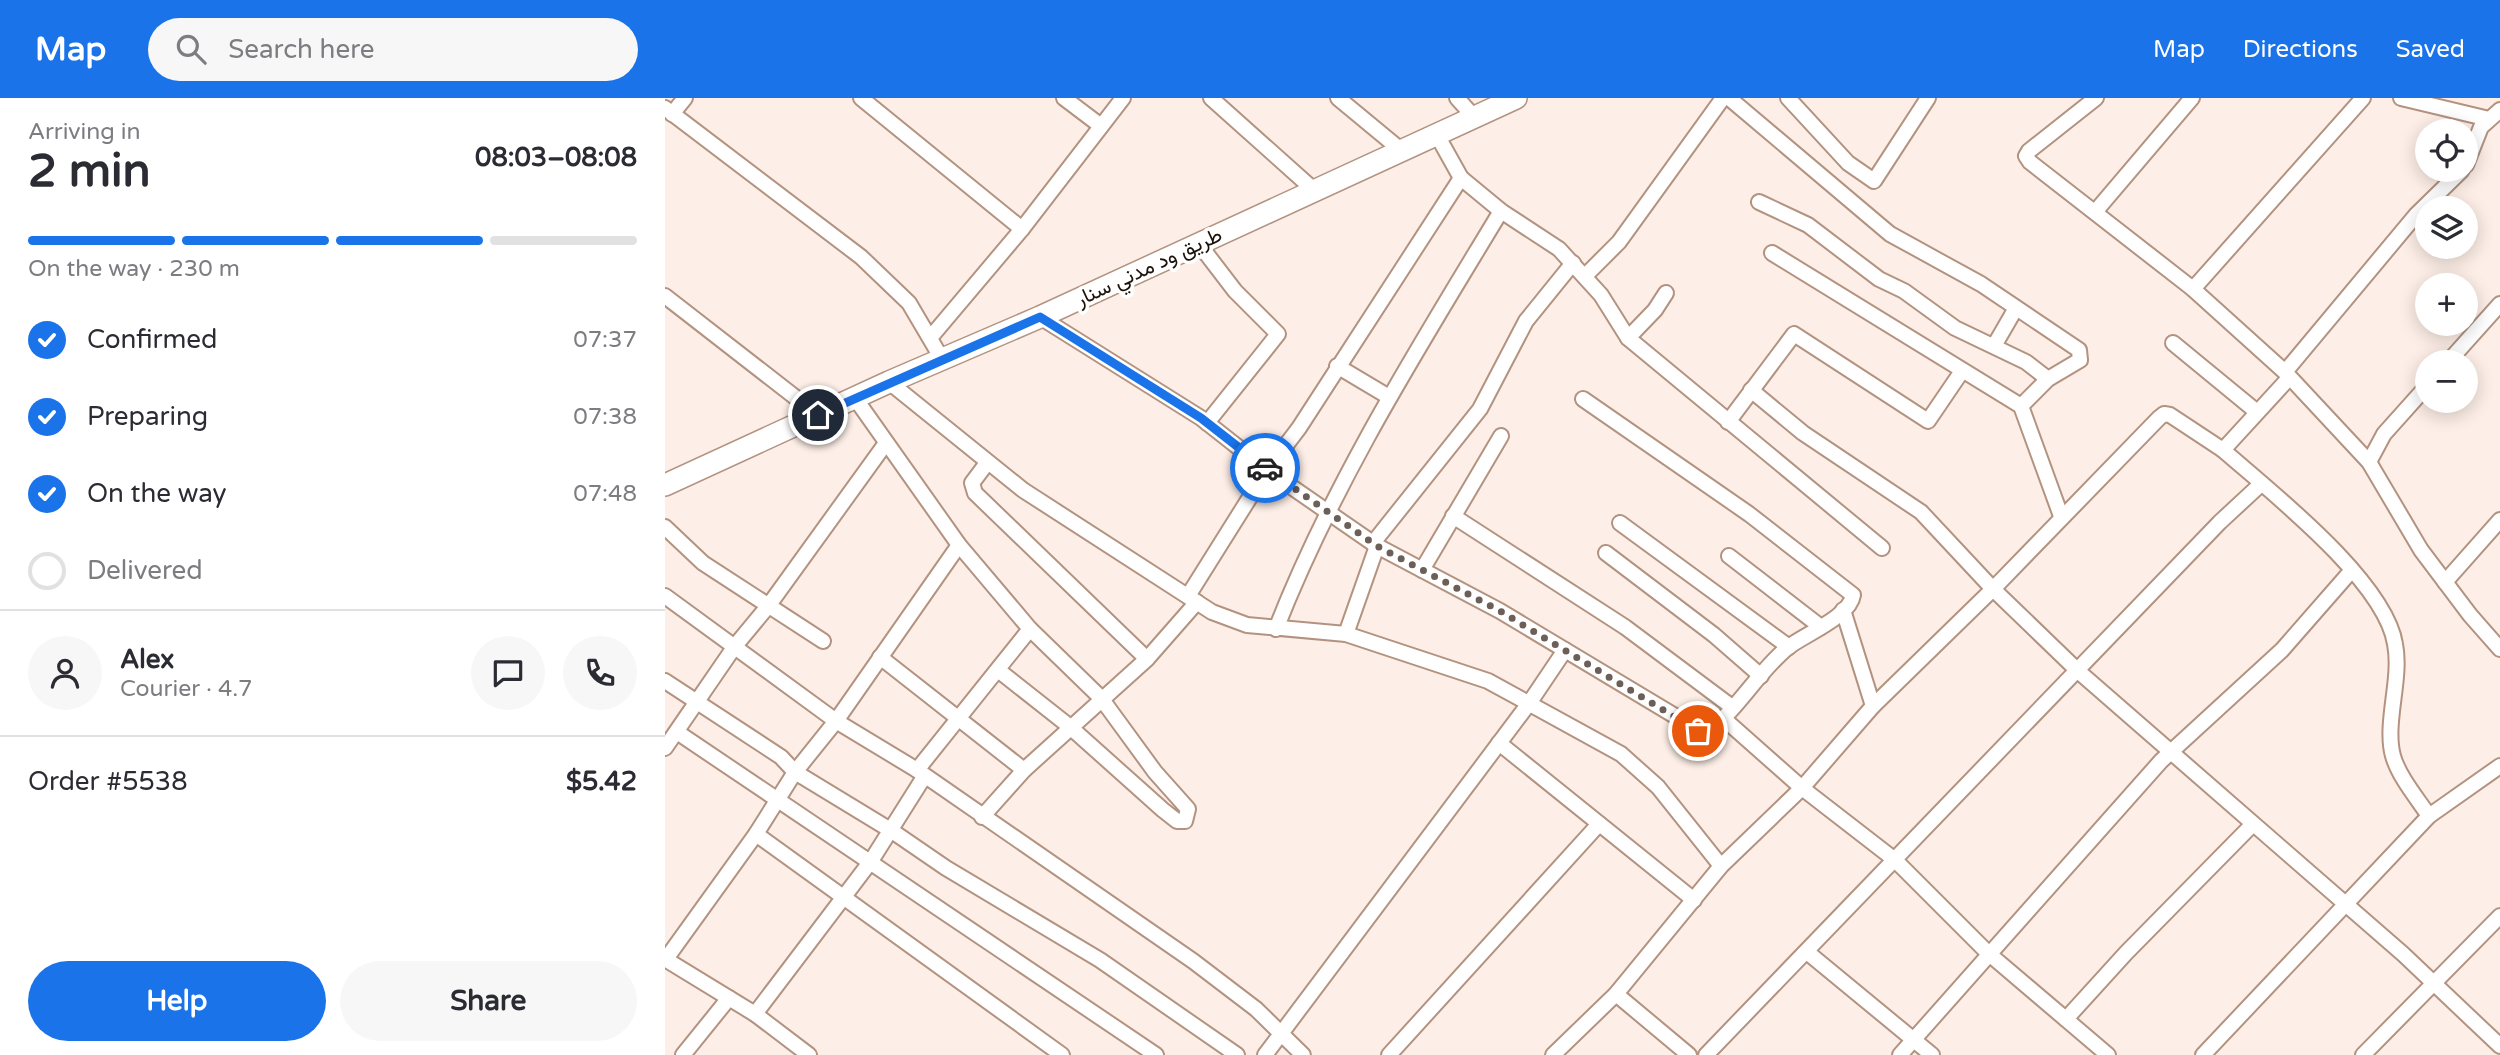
<!DOCTYPE html>
<meta charset="utf-8">
<style>
:root{--surface:#fff;--page:#f7f7f7;--text:#2b2b33;--muted:#7c7c81;--line:#e1e1e2;--accent:#1a73e8}
body{margin:0;font-family:"Varela Round",Vazirmatn,sans-serif;background:var(--page);color:var(--text);height:100vh;display:flex;flex-direction:column;font-size:26px;white-space:nowrap}
*{box-sizing:border-box;margin:0}
p{font-size:23px;color:var(--muted)}
.icon{flex:none;width:38px;height:38px;fill:none;stroke:currentColor;stroke-width:2;stroke-linecap:round;stroke-linejoin:round}
.map{position:relative;flex:1;overflow:hidden}
.panel{display:flex;flex-direction:column;background:var(--surface);width:665px}
.panel>*{flex:none}
.tools{position:absolute;left:1750px;top:21px;display:grid;gap:14px}
.tools a{display:grid;place-items:center;width:63px;height:63px;border-radius:50%;background:var(--surface);box-shadow:0 4px 18px #0003;font-size:35px}
.pin{position:absolute;display:grid;place-items:center;width:60px;height:60px;color:#fff;margin:-30px;border:4px solid #fff;border-radius:50%;box-shadow:0 2px 7px #0007}
.courier{position:absolute;display:grid;place-items:center;width:70px;height:70px;margin:-35px;border:5px solid #1a73e8;border-radius:50%;background:#fff;color:#222;box-shadow:0 2px 9px #0007}
.headline em{font-style:normal;font-weight:700}
.headline div{display:flex;flex-direction:column-reverse}
.headline{display:flex;align-items:center;justify-content:space-between;height:119px;padding:0 28px}
h1{font-size:46px;font-weight:700;line-height:52px}
.bar{display:grid;grid-template-columns:repeat(4,1fr);gap:10px 7px;align-content:center;height:84px;padding:0 28px}
.bar i{height:9px;border-radius:5px;background:var(--line)}
.bar .selected{background:var(--accent)}
.bar p{grid-column:span 4}
.line{display:flex;align-items:center;gap:18px;padding:0 28px;border-top:2px solid var(--line)}
.line div{flex:1}
.round{display:grid;place-items:center;flex:none;width:74px;height:74px;border-radius:37px;background:var(--page)}
ol{padding:0 28px;list-style:none}
li{display:flex;align-items:center;gap:21px;height:77px}
li p{margin-inline-start:auto}
li .icon{padding:7px;border-radius:50%;background:var(--accent);color:#fff;stroke-width:4}
li:last-child{color:var(--muted)}
li i{width:38px;height:38px;border:4px solid var(--line);border-radius:50%}
.button{display:flex;gap:14px;margin-top:auto;padding:14px 28px}
.button a{flex:1;height:80px;border-radius:42px;background:var(--accent);color:#fff;font-size:28px;font-weight:700;line-height:80px;text-align:center}
.button a+a{background:var(--page);color:var(--text)}
header{display:flex;align-items:center;gap:42px;box-sizing:border-box;height:98px;padding:0 35px;background:var(--accent);color:#fff}
header strong{font-size:33px}
nav{display:flex;gap:38px;margin-inline-start:auto;font-size:24px}
.search{width:490px;height:63px;background:var(--page);display:flex;align-items:center;gap:18px;box-sizing:border-box;padding:0 24px;border-radius:38px;color:var(--muted);font-size:26px}
main{display:flex;flex:1;min-height:0}
.map>svg:first-child{display:block}
.lines{fill:none;stroke-linecap:round;stroke-linejoin:round}
.minor-casing{stroke:#b39380;stroke-width:18}
.highway-casing{stroke:#b39380;stroke-width:24}
.minor{stroke:#fff;stroke-width:14}
.highway{stroke:#fff;stroke-width:21}
.done{stroke:#6b5f58;stroke-width:7;stroke-dasharray:0 12.6}
.route{stroke:#1a73e8;stroke-width:9}
.labels{text-anchor:middle;dominant-baseline:central;stroke-width:7;stroke-linejoin:round;paint-order:stroke}
.street-label{font-size:21px;fill:#1d110b;stroke:#fff}
</style>
<header>
<strong>Map</strong>
<div class="search"><svg class="icon" aria-label="search" viewBox="0 0 24 24"><circle cx="10" cy="10" r="6"/><path d="M15 15l6 6"/></svg>Search here</div>
<nav><a>Map</a><a>Directions</a><a>Saved</a></nav>
</header>
<main>
<section class="panel">
<div class="headline"><div><h1>2 min</h1><p>Arriving in</p></div><em>08:03–08:08</em></div>
<div class="bar"><i class="selected"></i><i class="selected"></i><i class="selected"></i><i></i><p>On the way · 230 m</p></div>
<ol>
<li><svg class="icon" aria-label="check" viewBox="0 0 24 24"><path d="M5 12l5 5 9-10"/></svg>Confirmed<p>07:37</p></li>
<li><svg class="icon" aria-label="check" viewBox="0 0 24 24"><path d="M5 12l5 5 9-10"/></svg>Preparing<p>07:38</p></li>
<li><svg class="icon" aria-label="check" viewBox="0 0 24 24"><path d="M5 12l5 5 9-10"/></svg>On the way<p>07:48</p></li>
<li><i></i>Delivered</li>
</ol>
<div class="line" style="height:126px"><a class="round"><svg class="icon" aria-label="person" viewBox="0 0 24 24"><circle cx="12" cy="8" r="4"/><path d="M4 21q1-7 8-7t8 7"/></svg></a><div><b>Alex</b><p>Courier · 4.7</p></div><a class="round"><svg class="icon" aria-label="chat" viewBox="0 0 24 24"><path d="M4 5h16v11H9l-5 4z"/></svg></a><a class="round"><svg class="icon" aria-label="phone" viewBox="0 0 24 24"><path d="M5 4h4l2 5-3 2q2 4 5 5l2-3 5 2v4C11 20 4 13 5 4z"/></svg></a></div>
<div class="line" style="height:91px"><div>Order #5538</div><b>$5.42</b></div>
<div class="button"><a>Help</a><a>Share</a></div>
</section>
<div class="map">
<svg width="1835" height="957" viewBox="0 0 1835 957">
<rect width="100%" height="100%" fill="#fdefe7"/>
<g class="lines">
<g class="minor-casing">
<g id="minor">
<polyline points="196,0 357,131"/>
<polyline points="399,0 436,28"/>
<polyline points="546,0 650,93"/>
<polyline points="673,0 737,53"/>
<polyline points="792,0 810,20"/>
<polyline points="1064,0 1225,136 1316,186 1414,252 1415,262 1383,281 1356,308"/>
<polyline points="1123,0 1183,65 1209,83 1263,0"/>
<polyline points="1431,0 1364,53 1361,58 1365,64 1528,191 1620,274 1704,364 1756,452 1805,517 1835,551"/>
<polyline points="1736,0 1824,21"/>
<polyline points="0,10 196,159 244,205 277,261"/>
<polyline points="7,16 20,0"/>
<polyline points="1801,67 1816,29 1835,12"/>
<polyline points="796,80 836,113 894,151 936,197 963,240 1217,450"/>
<polyline points="1094,104 1143,127 1214,181 1239,193 1290,230 1361,264 1383,281"/>
<polyline points="1430,114 1527,0"/>
<polyline points="534,146 570,193 613,236 542,325"/>
<polyline points="1107,155 1356,308 1396,418"/>
<polyline points="920,178 954,144 1058,0"/>
<polyline points="1528,191 1698,0"/>
<polyline points="0,198 153,317"/>
<path d="M375 219 536 320 602 372 712 448 835 513 1040 636C1072 613 1092 575 1122 550 1138 537 1185 519 1188 497L1084 416 918 301"/>
<polyline points="265,240 357,131 458,0"/>
<polyline points="963,240 990,212 1001,195"/>
<polyline points="1508,245 1592,314"/>
<polyline points="1329,248 1351,210"/>
<polyline points="1783,264 1835,206"/>
<polyline points="672,268 724,299"/>
<polyline points="1620,274 1751,117 1797,72"/>
<polyline points="224,284 358,392 547,514 582,527 681,536 823,583 956,656 993,689 1056,768"/>
<polyline points="1086,292 1138,335 1256,414 1328,491 1413,573 1738,856 1835,948"/>
<polyline points="190,300 294,447 365,531 252,672 528,863 591,911 638,957"/>
<polyline points="1063,324 1129,236 1263,323 1297,273"/>
<path d="M1558 352C1606 394 1720 483 1730 546 1737 581 1719 625 1728 658 1734 679 1752 700 1764 718"/>
<polyline points="1704,364 1719,336 1762,288"/>
<polyline points="322,365 307,385 310,395 482,561"/>
<polyline points="788,418 960,529 1067,609"/>
<polyline points="955,425 1124,549"/>
<polyline points="0,429 38,465 158,543"/>
<polyline points="708,445 815,311 861,223 908,165"/>
<polyline points="941,455 1049,537 1096,578"/>
<polyline points="1064,458 1156,529"/>
<polyline points="757,472 836,338"/>
<polyline points="1780,484 1835,422"/>
<polyline points="0,498 171,623 252,672"/>
<polyline points="523,498 602,372 634,330 796,80 772,37"/>
<polyline points="1178,512 1208,608"/>
<path d="M611 531C669 383 754 249 836 113"/>
<polyline points="681,536 712,448"/>
<polyline points="215,559 359,672"/>
<polyline points="333,572 404,628 498,712 512,723 520,723 523,711 490,674 436,600 365,531"/>
<polyline points="0,583 116,659 130,674 227,733 281,770 435,862 572,957"/>
<polyline points="1058,620 1137,690 1230,762 1323,855 1443,957"/>
<polyline points="12,634 491,957"/>
<polyline points="834,645 1029,802"/>
<polyline points="0,650 70,548 104,507 221,345"/>
<polyline points="317,719 359,672 482,561 532,504"/>
<polyline points="91,736 397,957"/>
<polyline points="1142,854 1267,957"/>
<polyline points="0,861 90,916 144,957"/>
<polyline points="1,861 91,736 130,674 171,623 294,447"/>
<polyline points="951,896 1024,957"/>
<polyline points="90,916 206,763 259,679"/>
<polyline points="1401,921 1461,855 1587,727"/>
<polyline points="18,957 64,900"/>
<polyline points="600,957 865,604 900,552"/>
<polyline points="724,957 934,726"/>
<polyline points="888,957 951,896 1056,768 1137,690 1208,608 1328,491 1494,320 1499,316 1505,317 1558,352 1624,280"/>
<polyline points="1041,957 1555,424 1596,386"/>
<polyline points="1235,957 1496,663 1617,552 1687,472"/>
<polyline points="1538,957 1764,718 1835,668"/>
<polyline points="1698,957 1835,818"/>
</g>
</g>
<g class="highway-casing">
<polyline id="highway" points="0,387 224,284 375,219 851,0"/>
</g>
<use href="#minor" class="minor"/>
<use href="#highway" class="highway"/>
</g>
<g class="lines">
<polyline class="done" points="600,370 712,448 835,513 1033,633"/>
<polyline class="route" points="153,317 375,219 536,320 600,370"/>
</g>
<g class="labels">
<g class="street-label">
<text transform="translate(484 169) rotate(-25)">طريق ود مدني سنار</text>
</g>
</g>
</svg>
<div class="tools">
<a><svg class="icon" aria-label="locate" viewBox="0 0 24 24"><circle cx="12" cy="12" r="6"/><path d="M12 2v4M12 18v4M2 12h4M18 12h4"/></svg></a>
<a><svg class="icon" aria-label="layers" viewBox="0 0 24 24"><path d="M12 4l9 5-9 5-9-5zM3 14l9 5 9-5"/></svg></a>
<a>+</a>
<a>−</a>
</div>
<div class="pin" style="left:1033px;top:633px;background:#ea580c"><svg class="icon" aria-label="bag" viewBox="0 0 24 24"><path d="M5 8h14l-1 12H6zM9 8a3 3 0 0 1 6 0"/></svg></div>
<div class="pin" style="left:153px;top:317px;background:#1f2937"><svg class="icon" aria-label="home" viewBox="0 0 24 24"><path d="M3 11l9-7 9 7M6 9v11h12V9"/></svg></div>
<div class="courier" style="left:600px;top:370px"><svg class="icon" aria-label="car" viewBox="0 0 24 24"><path d="M5 17H2v-5l4-1 3-4h7l3 4 3 1v5h-3M9 17h6M6 11h13"/><circle cx="7" cy="17" r="2"/><circle cx="17" cy="17" r="2"/></svg></div>
</div>
</main>
